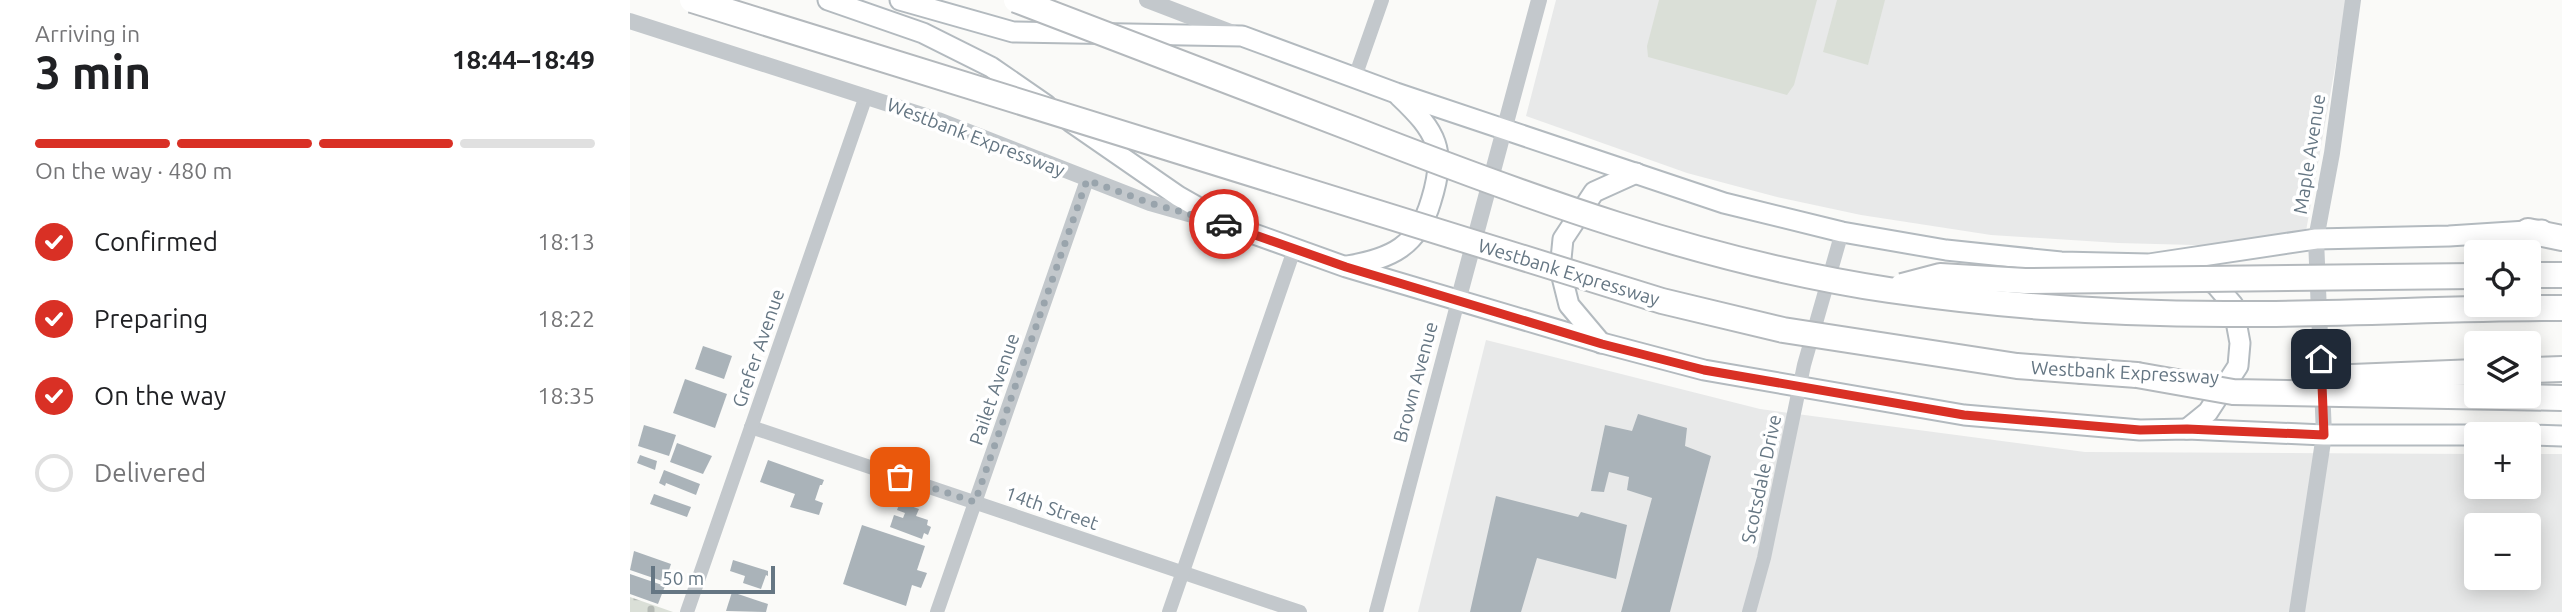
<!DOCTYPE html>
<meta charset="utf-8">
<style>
:root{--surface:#fff;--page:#f2f2f2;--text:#202124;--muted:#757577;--line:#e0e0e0;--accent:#d93025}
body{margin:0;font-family:Ubuntu,sans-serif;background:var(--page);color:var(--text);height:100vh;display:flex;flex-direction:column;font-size:26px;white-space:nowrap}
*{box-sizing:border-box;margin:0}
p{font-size:23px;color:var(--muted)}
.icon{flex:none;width:38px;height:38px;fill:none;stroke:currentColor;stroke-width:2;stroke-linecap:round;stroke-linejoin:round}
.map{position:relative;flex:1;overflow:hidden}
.panel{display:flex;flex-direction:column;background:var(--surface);width:630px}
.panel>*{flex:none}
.buttons{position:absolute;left:1834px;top:240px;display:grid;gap:14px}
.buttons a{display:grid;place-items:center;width:77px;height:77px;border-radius:7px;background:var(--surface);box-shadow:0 4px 18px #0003;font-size:35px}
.scale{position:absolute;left:21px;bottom:18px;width:124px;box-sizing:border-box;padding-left:7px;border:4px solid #657683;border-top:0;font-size:19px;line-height:24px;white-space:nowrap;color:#657683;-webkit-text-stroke:5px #fff;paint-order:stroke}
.pin{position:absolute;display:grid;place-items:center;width:60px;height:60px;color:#fff;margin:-30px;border-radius:14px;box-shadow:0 4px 10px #0006}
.courier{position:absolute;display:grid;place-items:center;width:70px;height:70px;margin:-35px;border:5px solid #d93025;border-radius:50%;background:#fff;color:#222;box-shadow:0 2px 9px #0007}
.summary em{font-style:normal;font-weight:700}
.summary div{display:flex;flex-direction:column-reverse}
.summary{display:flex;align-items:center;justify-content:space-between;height:119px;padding:0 35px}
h1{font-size:46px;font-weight:700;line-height:52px}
.bar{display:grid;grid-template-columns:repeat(4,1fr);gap:10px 7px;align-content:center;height:84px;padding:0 35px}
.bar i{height:9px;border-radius:5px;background:var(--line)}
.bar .current{background:var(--accent)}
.bar p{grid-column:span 4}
ol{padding:0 35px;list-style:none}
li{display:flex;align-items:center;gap:21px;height:77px}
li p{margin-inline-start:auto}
li .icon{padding:7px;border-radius:50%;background:var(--accent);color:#fff;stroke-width:4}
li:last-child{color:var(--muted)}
li i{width:38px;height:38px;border:4px solid var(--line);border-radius:50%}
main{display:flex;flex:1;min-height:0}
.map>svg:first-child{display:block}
.built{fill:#e8e9e9;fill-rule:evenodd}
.grass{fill:#dadfd7}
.cemetery{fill:url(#cemetery-stones)}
.building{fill:#aab3b9}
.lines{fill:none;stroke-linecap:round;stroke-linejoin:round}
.secondary-casing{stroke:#b3babf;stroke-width:23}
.motorway-casing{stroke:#b4b9bd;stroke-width:28}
.minor{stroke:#c3c8cc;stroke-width:14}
.tertiary{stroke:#c3c8cc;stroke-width:16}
.secondary{stroke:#fff;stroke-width:19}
.motorway{stroke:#fff;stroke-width:24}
.motorway-bridge-casing{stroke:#b4b9bd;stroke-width:28;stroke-linecap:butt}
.motorway-bridge{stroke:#fff;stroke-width:24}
.done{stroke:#99a4ac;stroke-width:7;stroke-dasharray:0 12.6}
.route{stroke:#d93025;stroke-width:9}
.labels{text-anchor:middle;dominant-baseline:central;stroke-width:7;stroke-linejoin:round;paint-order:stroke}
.street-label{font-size:19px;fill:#657683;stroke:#fff}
</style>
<main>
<section class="panel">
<div class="summary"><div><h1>3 min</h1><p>Arriving in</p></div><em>18:44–18:49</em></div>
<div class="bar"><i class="current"></i><i class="current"></i><i class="current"></i><i></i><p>On the way · 480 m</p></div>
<ol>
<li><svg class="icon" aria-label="check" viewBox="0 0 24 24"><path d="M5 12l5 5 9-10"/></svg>Confirmed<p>18:13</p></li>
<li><svg class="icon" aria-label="check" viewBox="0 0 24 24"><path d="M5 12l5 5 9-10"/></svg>Preparing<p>18:22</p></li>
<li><svg class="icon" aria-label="check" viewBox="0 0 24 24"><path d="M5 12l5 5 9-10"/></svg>On the way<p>18:35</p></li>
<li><i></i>Delivered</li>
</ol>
</section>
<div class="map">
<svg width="1932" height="612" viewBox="0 0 1932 612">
<defs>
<pattern id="cemetery-stones" width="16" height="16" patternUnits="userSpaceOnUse" patternTransform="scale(1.75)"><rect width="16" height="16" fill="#dadfd7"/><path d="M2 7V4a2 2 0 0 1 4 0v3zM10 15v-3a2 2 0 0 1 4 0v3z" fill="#b4b9b4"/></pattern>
</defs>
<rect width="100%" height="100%" fill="#fafaf8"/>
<g class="built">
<polygon points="926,0 1717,0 1673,248 1488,243 1361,235 1231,215 1147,197 1057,173 896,116"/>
<path d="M856 340 1130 409 1455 452 1846 454V486H1899V454H1932V612H788ZM1846 525H1899V578H1846Z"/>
</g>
<g class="grass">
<polygon points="1029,0 1187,0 1164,85 1157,95 1018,57 1017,46"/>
<polygon points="1207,0 1255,0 1238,65 1193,52"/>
</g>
<polygon class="cemetery" points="0,597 43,612 0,612"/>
<g class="building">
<polygon points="73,346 102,356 94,379 65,369"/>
<polygon points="55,379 97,394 85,428 43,413"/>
<polygon points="1008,414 1057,428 1055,446 1081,456 1040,612 991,612 1022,498 997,490 999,477 979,472 974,492 961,491 975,425 1002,431"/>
<polygon points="14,425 46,435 39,456 8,446"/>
<polygon points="47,443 82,456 73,474 40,462"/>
<polygon points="10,455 27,461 25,470 7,463"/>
<polygon points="138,460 194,480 192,485 190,485 185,500 193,503 189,515 160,507 165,494 130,482"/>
<polygon points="34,470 70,484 66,495 36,483 35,486 29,483"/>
<polygon points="24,494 61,507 57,517 20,504"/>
<polygon points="866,496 948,517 951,512 997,525 986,579 907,558 891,612 840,612"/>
<polygon points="270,502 289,509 286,516 298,520 297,525 301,527 298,535 294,533 292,539 260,527 264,515 273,518 275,513 267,510"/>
<polygon points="232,525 295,546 287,570 297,573 291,588 282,585 276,606 213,584"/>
<polygon points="4,551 41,564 35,582 0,570"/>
<polygon points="103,560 138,571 138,576 136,575 131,589 113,583 115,576 100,571"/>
<polygon points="0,574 35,586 28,604 0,594"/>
<polygon points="102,592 138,604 136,612 96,611"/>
</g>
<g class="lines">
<g class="secondary-casing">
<g id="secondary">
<polyline points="198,0 293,33 361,67 416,105"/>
<polyline points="270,0 383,32 612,36 766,93 1094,203 1212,232 1316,250 1431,262 1519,264 1686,239 1819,236 1912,230"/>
<polyline points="441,122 548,196 599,225 716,267 972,343 1074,370 1334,415 1510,430 1557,429 1694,435 1846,435"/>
<path d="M717 266C761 259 788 246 801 201 817 150 807 132 769 96"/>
<polyline points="971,343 939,305 930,269 933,239 964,192 1006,173"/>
<polyline points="1557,429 1578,412 1608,366 1610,343 1603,305 1586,285 1571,276"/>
<polyline points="1899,435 1932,436"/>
</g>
</g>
<g class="motorway-casing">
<g id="motorway">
<polyline points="1898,231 1932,238"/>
<polyline points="1899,275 1932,275"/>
<polyline points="1899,370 1932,369"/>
<polyline points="1452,371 1507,375"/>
</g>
</g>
<g class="minor">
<polyline points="725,77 752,0"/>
<polyline points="121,427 670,612"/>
<polyline points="57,612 236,96"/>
<polyline points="307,612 457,180"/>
<polyline points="539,612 664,250"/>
<polyline points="746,612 828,301"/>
<polyline points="1119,612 1134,558 1174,365 1212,232"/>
</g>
<g class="tertiary">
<polyline points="517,0 603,33"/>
<polyline points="0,21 308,120 520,203 580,220"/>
<polyline points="828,301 909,0"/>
<polyline points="1667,612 1694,435 1686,239 1702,153 1723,0"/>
</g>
<use href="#secondary" class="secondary"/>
<use href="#motorway" class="motorway"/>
<g class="motorway-bridge-casing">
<g id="motorway-bridge">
<polyline points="62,0 1032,301 1153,330 1387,366 1452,371"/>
<path d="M386 0C498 43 610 86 723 129 897 197 1073 262 1259 290 1370 306 1483 314 1595 314 1707 315 1820 308 1932 308"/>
<polyline points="1272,286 1310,276 1395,281 1846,276"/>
<polyline points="1507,375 1603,392 1932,398"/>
<polyline points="1697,378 1846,372"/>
</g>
</g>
<use href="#motorway-bridge" class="motorway-bridge"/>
</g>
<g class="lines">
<polyline class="done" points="270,477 345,502 457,180 520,203 594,224"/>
<polyline class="route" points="594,224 716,267 972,344 1074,370 1334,415 1510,430 1557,429 1694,435 1691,359"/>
</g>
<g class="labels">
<g class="street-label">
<text transform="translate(346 137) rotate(21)">Westbank Expressway</text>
<text transform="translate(1679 154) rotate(-81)">Maple Avenue</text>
<text transform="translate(939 272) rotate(17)">Westbank Expressway</text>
<text transform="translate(128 348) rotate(-71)">Grefer Avenue</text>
<text transform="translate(1495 372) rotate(3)">Westbank Expressway</text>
<text transform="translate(785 382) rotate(-75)">Brown Avenue</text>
<text transform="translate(364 389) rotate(-71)">Pailet Avenue</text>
<text transform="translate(1131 479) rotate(-78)">Scotsdale Drive</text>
<text transform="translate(422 508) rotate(19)">14th Street</text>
</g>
</g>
</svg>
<div class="buttons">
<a><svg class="icon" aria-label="locate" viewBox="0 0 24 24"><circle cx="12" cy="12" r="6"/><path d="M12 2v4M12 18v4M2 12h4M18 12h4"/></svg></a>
<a><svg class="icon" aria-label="layers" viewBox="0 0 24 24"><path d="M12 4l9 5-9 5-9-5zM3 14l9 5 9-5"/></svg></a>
<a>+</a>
<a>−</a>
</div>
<div class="scale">50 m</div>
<div class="pin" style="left:270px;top:477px;background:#ea580c"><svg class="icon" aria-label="bag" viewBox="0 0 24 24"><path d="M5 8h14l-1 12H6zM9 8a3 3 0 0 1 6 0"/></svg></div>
<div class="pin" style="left:1691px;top:359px;background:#1f2937"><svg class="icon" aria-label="home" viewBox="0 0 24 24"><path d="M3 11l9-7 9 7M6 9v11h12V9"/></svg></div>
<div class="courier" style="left:594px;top:224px"><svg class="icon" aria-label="car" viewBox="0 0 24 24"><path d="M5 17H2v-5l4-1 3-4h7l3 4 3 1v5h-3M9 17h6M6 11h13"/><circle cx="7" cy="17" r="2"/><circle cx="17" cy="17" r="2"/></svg></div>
</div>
</main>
